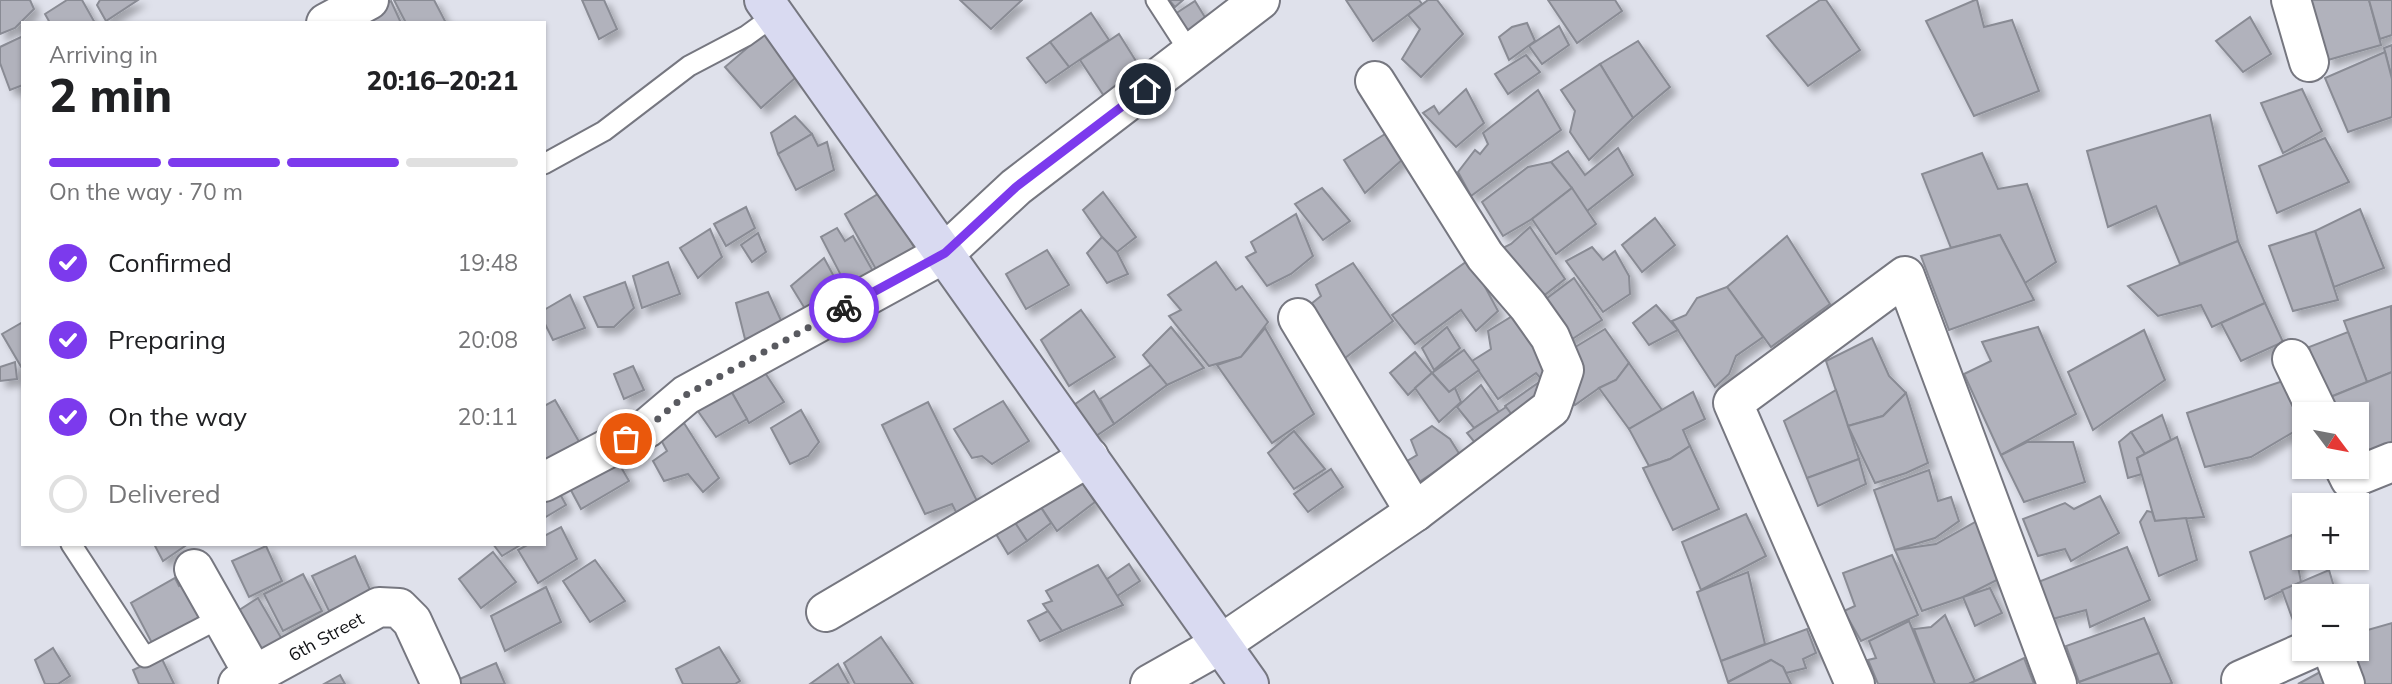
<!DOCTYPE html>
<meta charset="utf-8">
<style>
:root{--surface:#fff;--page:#f2f2f2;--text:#202124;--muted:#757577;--line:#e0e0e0;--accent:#7c3aed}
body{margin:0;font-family:Mulish,sans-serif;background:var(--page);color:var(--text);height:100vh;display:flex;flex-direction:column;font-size:26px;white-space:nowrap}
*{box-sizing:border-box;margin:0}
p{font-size:23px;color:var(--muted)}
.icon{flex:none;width:38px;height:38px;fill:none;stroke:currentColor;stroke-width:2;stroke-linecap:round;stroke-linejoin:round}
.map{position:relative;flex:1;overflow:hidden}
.details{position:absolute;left:21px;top:21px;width:525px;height:525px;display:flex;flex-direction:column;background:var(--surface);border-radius:0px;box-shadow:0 2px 5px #0004}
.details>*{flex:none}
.needle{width:46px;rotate:122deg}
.controls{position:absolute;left:2292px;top:402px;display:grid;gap:14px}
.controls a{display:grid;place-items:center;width:77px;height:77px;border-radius:0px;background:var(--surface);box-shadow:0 2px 5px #0004;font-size:35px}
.pin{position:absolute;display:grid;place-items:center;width:60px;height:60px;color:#fff;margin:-30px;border:4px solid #fff;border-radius:50%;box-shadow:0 2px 7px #0007}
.courier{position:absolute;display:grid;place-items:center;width:70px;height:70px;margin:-35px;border:5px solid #7c3aed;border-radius:50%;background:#fff;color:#222;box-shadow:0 2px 9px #0007}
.summary em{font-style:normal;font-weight:800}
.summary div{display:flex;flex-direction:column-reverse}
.summary{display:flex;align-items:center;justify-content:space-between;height:119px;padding:0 28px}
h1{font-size:46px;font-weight:800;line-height:52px}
.bar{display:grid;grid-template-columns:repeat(4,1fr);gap:10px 7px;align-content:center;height:84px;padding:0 28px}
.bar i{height:9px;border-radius:5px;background:var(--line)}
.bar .on{background:var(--accent)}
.bar p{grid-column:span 4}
ol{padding:0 28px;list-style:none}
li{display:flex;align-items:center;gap:21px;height:77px}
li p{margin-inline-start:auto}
li .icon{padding:7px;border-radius:50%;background:var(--accent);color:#fff;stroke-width:4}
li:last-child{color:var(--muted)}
li i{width:38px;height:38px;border:4px solid var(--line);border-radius:50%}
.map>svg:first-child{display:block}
.building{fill:#b1b2bc;stroke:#898b94;stroke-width:2;filter:url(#shadow)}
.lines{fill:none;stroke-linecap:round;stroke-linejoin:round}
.lane-casing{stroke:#767780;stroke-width:23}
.street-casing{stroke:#767780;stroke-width:42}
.secondary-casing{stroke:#767780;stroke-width:42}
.lane{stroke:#fff;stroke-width:19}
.street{stroke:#fff;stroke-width:38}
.secondary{stroke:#d9daf1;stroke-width:38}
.done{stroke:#595a60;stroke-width:7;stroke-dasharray:0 12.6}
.route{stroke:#7c3aed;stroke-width:9}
.labels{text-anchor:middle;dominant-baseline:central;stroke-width:5;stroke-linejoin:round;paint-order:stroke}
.street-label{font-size:18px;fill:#111215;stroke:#fff}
</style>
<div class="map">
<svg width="2392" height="684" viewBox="0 0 2392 684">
<defs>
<filter id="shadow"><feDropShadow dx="6" dy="6" stdDeviation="3.5" flood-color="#0004"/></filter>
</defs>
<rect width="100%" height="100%" fill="#dfe1eb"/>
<g class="building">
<polygon points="0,0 30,0 34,9 15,28 0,34"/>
<polygon points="67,0 82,0 95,23 50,23 45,14"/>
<polygon points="100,0 138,0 106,21 97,5"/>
<polygon points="394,0 434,0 446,23 406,23"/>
<polygon points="582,0 604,0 617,29 599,39"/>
<polygon points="960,0 1022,0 991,29"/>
<polygon points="1169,0 1183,0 1175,7"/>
<polygon points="1346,0 1419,0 1422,4 1373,41"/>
<polygon points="1428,0 1437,0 1463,34 1421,77 1402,59 1420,29 1408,15"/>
<polygon points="1548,0 1615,0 1622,11 1577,43"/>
<polygon points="1820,0 1826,0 1860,50 1808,86 1767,36"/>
<polygon points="1975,0 1977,0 1984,27 2012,20 2039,91 1974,116 1926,21"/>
<polygon points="2310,0 2369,0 2381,45 2328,60"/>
<polygon points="2369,0 2392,0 2392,35 2380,39"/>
<polygon points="391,1 401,23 345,23"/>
<polygon points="1195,1 1214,32 1194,44 1175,14"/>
<polygon points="1091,13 1109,40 1069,67 1050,42"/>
<polygon points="2250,17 2271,54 2243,72 2216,41"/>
<polygon points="1527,23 1535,41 1509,60 1499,37 1512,27"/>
<polygon points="1559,26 1569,45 1542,64 1529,46"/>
<polygon points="767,31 802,72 761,108 725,67"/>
<polygon points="1119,34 1146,77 1110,105 1080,60"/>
<polygon points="23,36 23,85 10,90 0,63 0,47"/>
<polygon points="1638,41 1670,87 1633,118 1600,64"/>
<polygon points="1050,42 1069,67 1046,83 1027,58"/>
<polygon points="2392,45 2392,79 2384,48"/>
<polygon points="2385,52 2392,79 2392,117 2348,132 2325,78"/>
<polygon points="1526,55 1540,72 1508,94 1495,74"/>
<polygon points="1600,64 1633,118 1589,160 1570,132 1575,111 1561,90"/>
<polygon points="1466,89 1484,123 1456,147 1423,113 1434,106 1439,114"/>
<polygon points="2302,89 2322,131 2283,153 2261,103"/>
<polygon points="1538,90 1561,130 1471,196 1458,172 1475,150 1480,154 1488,144 1483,133"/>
<polygon points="2210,115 2238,241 2180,264 2156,206 2108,227 2087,151"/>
<polygon points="795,116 812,134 778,154 771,133"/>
<polygon points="812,134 818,146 827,142 834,170 796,190 778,154"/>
<polygon points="1385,134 1403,159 1365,193 1344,160"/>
<polygon points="2325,138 2349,182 2277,213 2259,166"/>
<polygon points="1618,148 1633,175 1587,211 1551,162 1568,151 1585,175"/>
<polygon points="1982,153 1998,189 2027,184 2056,262 2025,283 2000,235 1951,248 1922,174"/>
<polygon points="1551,162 1572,188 1532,219 1503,236 1482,202 1528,167"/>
<polygon points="1322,188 1350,221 1323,240 1295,204"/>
<polygon points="1572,188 1596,224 1556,254 1532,219"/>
<polygon points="883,191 915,249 877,271 845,214"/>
<polygon points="1103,192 1136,237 1117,252 1102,237 1083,210"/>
<polygon points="746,207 755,228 726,246 714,224"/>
<polygon points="2360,209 2384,268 2334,287 2315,231"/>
<polygon points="1296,214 1313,256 1291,274 1267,286 1246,257 1256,252 1251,242"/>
<polygon points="1655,218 1675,245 1642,272 1622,245"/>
<polygon points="1530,227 1565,279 1532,305 1489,255 1511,244"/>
<polygon points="837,228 845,241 853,236 874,273 847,287 821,237"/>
<polygon points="710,229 722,257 698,278 680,248"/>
<polygon points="2315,231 2338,300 2293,311 2269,246"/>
<polygon points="758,233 766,252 752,262 741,245"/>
<polygon points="2000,235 2034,300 1949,330 1921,256"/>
<polygon points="1787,236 1830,304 1771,347 1727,287"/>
<polygon points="1102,237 1117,252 1128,274 1107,283 1087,253"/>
<polygon points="2238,241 2265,303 2212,327 2201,305 2158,316 2128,286"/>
<polygon points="1592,247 1603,260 1615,251 1629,276 1630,294 1603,312 1566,261"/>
<polygon points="1047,250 1069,285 1026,309 1006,274"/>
<polygon points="824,258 845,297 810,317 791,286"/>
<polygon points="1470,259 1498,311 1476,331 1461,310 1415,344 1392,315"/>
<polygon points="668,262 680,294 642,308 633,276"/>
<polygon points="1216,262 1236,290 1242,286 1268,322 1241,357 1209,366 1169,316 1181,310 1168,295"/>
<polygon points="1353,263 1393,321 1345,358 1306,308 1321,296 1316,285"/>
<polygon points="1574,278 1602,320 1566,343 1538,305"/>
<polygon points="625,282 634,308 614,327 598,327 584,297"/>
<polygon points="1727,287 1763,337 1736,356 1729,374 1715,387 1672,321 1686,315 1697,298"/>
<polygon points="768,292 784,327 745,339 736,303"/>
<polygon points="570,295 585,328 553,340 544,322 544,310"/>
<polygon points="2265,303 2283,342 2241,361 2221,323"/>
<polygon points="1656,305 1678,330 1649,345 1633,323"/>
<polygon points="2391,306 2392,372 2367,382 2344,321"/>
<polygon points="1527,307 1559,373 1544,382 1536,373 1498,399 1472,361 1491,349 1488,331"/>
<polygon points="1081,310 1115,357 1069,386 1041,340"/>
<polygon points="23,322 23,370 2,334"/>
<polygon points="1171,327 1204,368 1167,385 1143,355"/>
<polygon points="1447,327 1460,348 1434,370 1422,348"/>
<polygon points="2038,327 2076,414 2001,455 1964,374 1991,361 1982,342"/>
<polygon points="1265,328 1314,414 1272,443 1217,365 1241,357"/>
<polygon points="1605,329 1629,363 1616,380 1599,388 1575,405 1561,380 1583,365 1572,349"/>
<polygon points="2144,330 2165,380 2093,430 2068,372"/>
<polygon points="2348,332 2367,382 2323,400 2309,347"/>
<polygon points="1872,338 1889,376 1906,393 1883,416 1848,426 1826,361"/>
<polygon points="1464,350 1479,370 1449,392 1432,373"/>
<polygon points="1415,352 1432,373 1408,395 1390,373"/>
<polygon points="15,362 17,379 0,381 0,367"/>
<polygon points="1629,363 1662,410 1629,429 1599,388 1616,380"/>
<polygon points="760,365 784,402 749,423 727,384"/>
<polygon points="1151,365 1167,385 1114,424 1100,399"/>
<polygon points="633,366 644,390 624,399 614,374"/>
<polygon points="2392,372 2392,442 2357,459 2357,415 2329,415 2323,400"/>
<polygon points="1432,373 1449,392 1455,388 1461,402 1439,422 1415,388"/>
<polygon points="2289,379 2302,427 2251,457 2205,467 2187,413"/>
<polygon points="1538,383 1552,404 1521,427 1505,406"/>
<polygon points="727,384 747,419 716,437 693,404"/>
<polygon points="1481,385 1499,412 1474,428 1457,407"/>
<polygon points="1836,390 1859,459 1807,478 1784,421"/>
<polygon points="1094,391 1114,424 1087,442 1068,409"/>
<polygon points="1693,392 1705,419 1683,430 1690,446 1670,459 1649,466 1629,429"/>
<polygon points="1906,393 1928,463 1906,473 1875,483 1848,426 1883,416"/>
<polygon points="555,400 581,445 544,467 544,406"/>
<polygon points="1003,401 1029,441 992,464 982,456 972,458 954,429"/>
<polygon points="928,402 979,505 959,518 952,504 925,514 882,425"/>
<polygon points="1506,407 1521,427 1485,455 1467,433"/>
<polygon points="801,410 819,442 808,456 790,464 771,428"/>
<polygon points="624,413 632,428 616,438 607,422"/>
<polygon points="2162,415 2171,440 2145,454 2131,432"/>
<polygon points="684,423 719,478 703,492 688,474 664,481 653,461 667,451 660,438"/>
<polygon points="1432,426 1450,439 1460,455 1416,484 1402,464 1417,455 1411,440"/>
<polygon points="1294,431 1325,469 1294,489 1268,453"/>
<polygon points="2131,432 2145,454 2137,458 2142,474 2128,478 2119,442"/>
<polygon points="2177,437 2204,517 2155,521 2137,458"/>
<polygon points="2027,442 2073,442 2085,482 2024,502 2001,455"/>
<polygon points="1690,446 1719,509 1673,530 1643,468 1670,459"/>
<polygon points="1859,459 1866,484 1818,506 1807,478"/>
<polygon points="618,462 629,481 581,509 566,481"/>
<polygon points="1331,469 1343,487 1308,512 1294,494"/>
<polygon points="1074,470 1095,502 1057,531 1034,497"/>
<polygon points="1929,470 1938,501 1951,497 1959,521 1935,538 1895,550 1874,490"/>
<polygon points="554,483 566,505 544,518 544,489"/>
<polygon points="1031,492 1051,523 1027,541 1007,511"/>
<polygon points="2100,496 2119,533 2071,561 2065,549 2038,556 2023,519 2065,503 2074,509"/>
<polygon points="2147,511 2152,512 2155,521 2186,518 2197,560 2159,576 2140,522"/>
<polygon points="1746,514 1766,556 1701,590 1682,542"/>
<polygon points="1012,518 1027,541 1008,554 993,529"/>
<polygon points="1977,521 1997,580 1963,597 1922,611 1895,550 1936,544"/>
<polygon points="561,527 577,559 538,583 518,550 529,544 544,544 544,536"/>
<polygon points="2292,535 2301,582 2265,599 2250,552"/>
<polygon points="154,544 188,544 163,561"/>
<polygon points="493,544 522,544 502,556"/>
<polygon points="266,546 282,581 249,597 232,561"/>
<polygon points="2127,547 2150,600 2090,627 2086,610 2045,621 2033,584"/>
<polygon points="493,552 516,582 481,608 459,579"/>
<polygon points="1892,555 1918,615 1861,641 1844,611 1855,606 1843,573"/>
<polygon points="355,556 371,592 329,611 312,576"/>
<polygon points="595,560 625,601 590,622 563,581"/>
<polygon points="1129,564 1140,581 1117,596 1107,579"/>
<polygon points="1098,565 1123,605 1062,631 1043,604 1052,601 1046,591"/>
<polygon points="2329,570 2337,597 2305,597 2305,635 2299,637 2282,590"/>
<polygon points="1748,572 1765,644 1721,661 1697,592"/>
<polygon points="303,574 322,611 283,631 264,594"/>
<polygon points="175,578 179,586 185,583 204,618 153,645 131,603"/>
<polygon points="546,587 561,622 505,651 491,616"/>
<polygon points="1990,588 2002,613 1975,626 1963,597"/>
<polygon points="258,598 283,641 253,657 233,614"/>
<polygon points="1048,611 1062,631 1040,641 1028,621"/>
<polygon points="1945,615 1975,681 1969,684 1935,684 1914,629 1931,627"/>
<polygon points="2144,618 2159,653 2079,682 2066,646"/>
<polygon points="1909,621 1935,684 1878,684 1868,660 1876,658 1869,641"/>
<polygon points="2392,623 2392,684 2358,684 2347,649 2357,649 2357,633"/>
<polygon points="1807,629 1816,653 1803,659 1806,668 1786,673 1783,667 1771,660 1728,682 1721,661"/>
<polygon points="881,637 913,684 855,684 844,663"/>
<polygon points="719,647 740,681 735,684 683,684 676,669"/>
<polygon points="53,648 70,676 58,684 45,684 35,660"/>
<polygon points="2159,653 2172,683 2169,684 2080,684 2079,682"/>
<polygon points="161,657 174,684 139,684 133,670"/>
<polygon points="2024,658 2034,684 1969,684 1975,681"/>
<polygon points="1771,660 1783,667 1791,684 1729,684 1728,682"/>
<polygon points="496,663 505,684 457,684 455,681"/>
<polygon points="838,664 849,684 810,684"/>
<polygon points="2322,671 2327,684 2298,684"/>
<polygon points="340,675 345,684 324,684"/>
</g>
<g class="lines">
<g class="lane-casing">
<g id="lane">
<polyline points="1156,0 1191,54"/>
<polyline points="544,164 604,131 689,66 746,36 775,15"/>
<polyline points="71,544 145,657 222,617"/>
</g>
</g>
<g class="street-casing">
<g id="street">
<polyline points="2291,0 2309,62"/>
<polyline points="326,23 369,0"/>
<polyline points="1298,318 1415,512"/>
<polyline points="2292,359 2319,415"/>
<polyline points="2344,467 2350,479 2392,462"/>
<polyline points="544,482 647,428 686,395 945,253 1016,187 1260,0"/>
<polyline points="194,569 259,684"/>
<polyline points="826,612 1089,457"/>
<polyline points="2328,649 2334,655 2345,684"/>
<polyline points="2241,680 2311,649"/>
<path id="s1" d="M238 684 379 607 399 608 412 621 441 684"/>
<polyline points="1150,684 1221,644 1415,512 1551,408 1564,370 1550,337 1528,306 1485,256 1375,81"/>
<polyline points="1855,684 1733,403 1905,276 2057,684"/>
</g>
</g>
<g class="secondary-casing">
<polyline id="secondary" points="764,0 1249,684"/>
</g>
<use href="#lane" class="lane"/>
<use href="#street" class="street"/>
<use href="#secondary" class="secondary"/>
</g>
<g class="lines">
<polyline class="done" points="626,439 647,428 686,395 844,308"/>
<polyline class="route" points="844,308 945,253 1016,187 1145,89"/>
</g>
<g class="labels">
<g class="street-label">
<text stroke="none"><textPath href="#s1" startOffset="100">6th Street</textPath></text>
</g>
</g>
</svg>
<div class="controls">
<a><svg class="needle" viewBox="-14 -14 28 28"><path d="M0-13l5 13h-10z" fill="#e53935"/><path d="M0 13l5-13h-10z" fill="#757577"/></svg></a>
<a>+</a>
<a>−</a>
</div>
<div class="pin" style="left:626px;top:439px;background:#ea580c"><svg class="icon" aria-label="bag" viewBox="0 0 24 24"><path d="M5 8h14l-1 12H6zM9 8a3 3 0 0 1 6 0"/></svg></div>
<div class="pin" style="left:1145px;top:89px;background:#1f2937"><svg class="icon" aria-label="home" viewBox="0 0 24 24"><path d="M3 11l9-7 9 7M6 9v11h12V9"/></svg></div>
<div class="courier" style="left:844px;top:308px"><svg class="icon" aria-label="bike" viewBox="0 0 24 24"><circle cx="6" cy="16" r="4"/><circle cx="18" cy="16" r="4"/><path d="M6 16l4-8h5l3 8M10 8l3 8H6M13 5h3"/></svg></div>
<section class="details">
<div class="summary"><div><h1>2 min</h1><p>Arriving in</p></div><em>20:16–20:21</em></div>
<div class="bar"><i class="on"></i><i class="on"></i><i class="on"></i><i></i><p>On the way · 70 m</p></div>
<ol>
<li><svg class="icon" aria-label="check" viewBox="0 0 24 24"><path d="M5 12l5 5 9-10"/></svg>Confirmed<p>19:48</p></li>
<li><svg class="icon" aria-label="check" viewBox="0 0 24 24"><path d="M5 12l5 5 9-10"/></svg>Preparing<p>20:08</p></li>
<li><svg class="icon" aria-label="check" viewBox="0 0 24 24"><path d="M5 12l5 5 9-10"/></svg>On the way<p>20:11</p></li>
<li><i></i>Delivered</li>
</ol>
</section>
</div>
